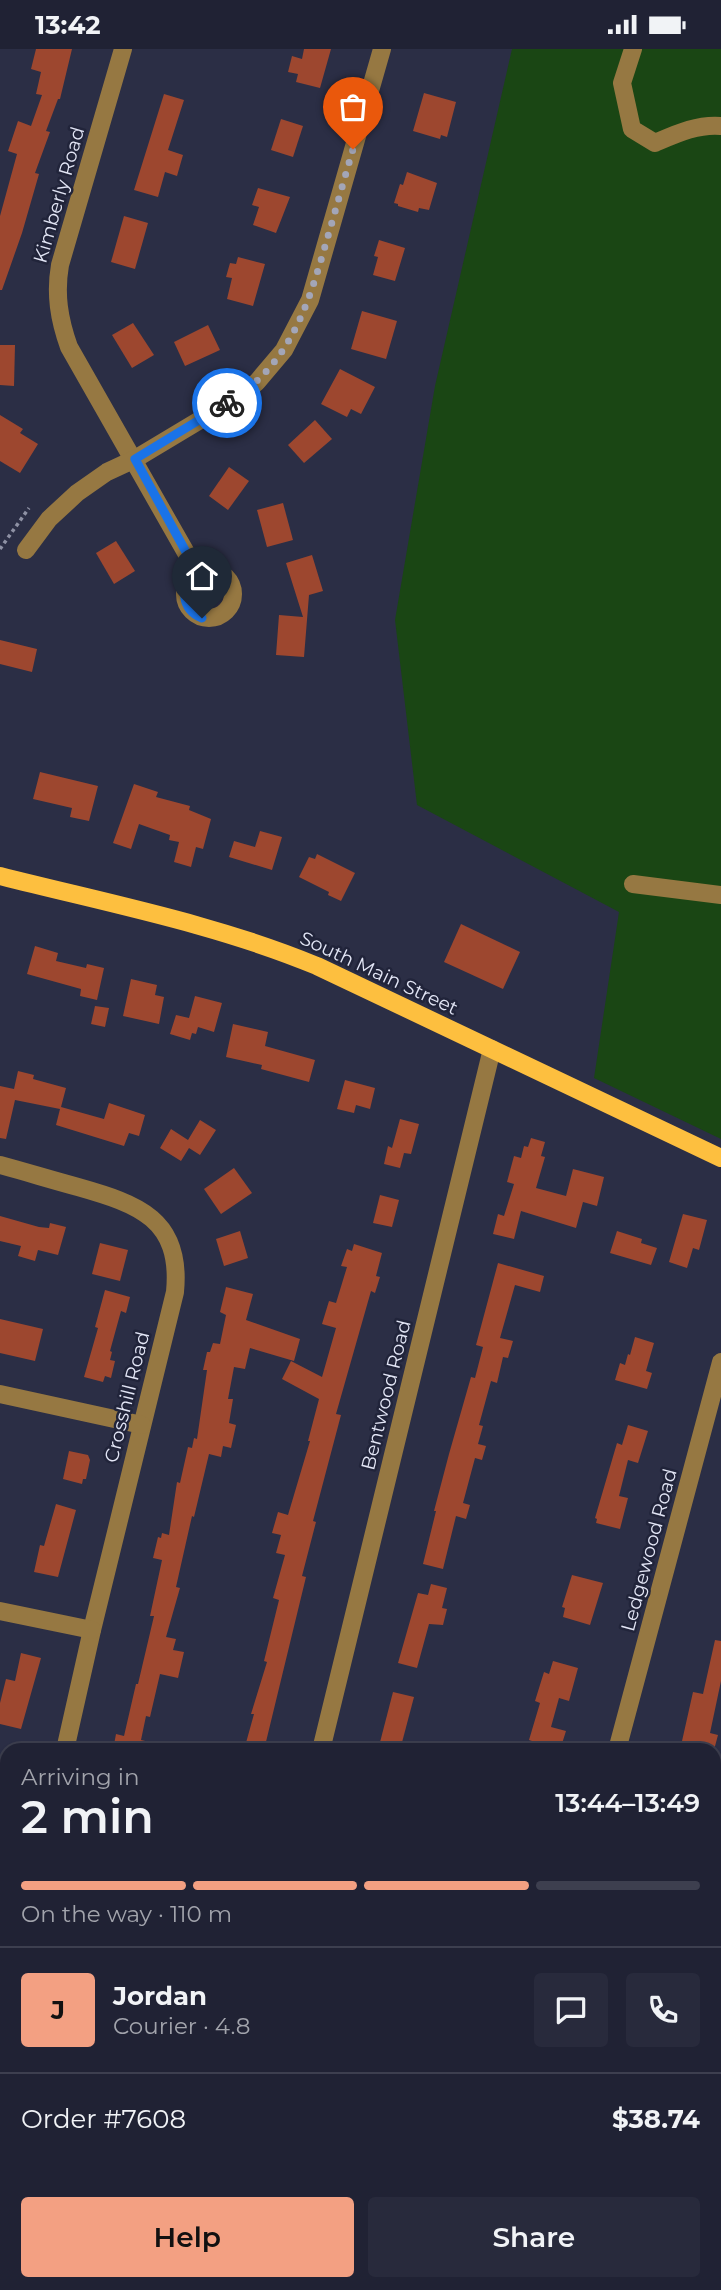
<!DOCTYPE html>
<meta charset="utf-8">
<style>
:root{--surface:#202234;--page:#282a3c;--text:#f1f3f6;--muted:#a2a4ac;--line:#3d3f4f;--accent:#f3a082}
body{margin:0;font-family:Montserrat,sans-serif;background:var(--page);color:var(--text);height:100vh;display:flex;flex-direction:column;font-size:26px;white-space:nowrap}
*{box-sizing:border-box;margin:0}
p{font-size:23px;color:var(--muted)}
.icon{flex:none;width:38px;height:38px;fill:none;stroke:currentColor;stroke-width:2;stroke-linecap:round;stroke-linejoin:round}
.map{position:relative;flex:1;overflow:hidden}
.sheet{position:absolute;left:0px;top:1694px;width:721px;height:548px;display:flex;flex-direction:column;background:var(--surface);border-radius:21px 21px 0 0;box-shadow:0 2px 5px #0004,0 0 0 2px var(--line)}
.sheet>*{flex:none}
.pin{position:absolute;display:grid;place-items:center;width:60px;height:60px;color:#fff;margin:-72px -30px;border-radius:50% 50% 50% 0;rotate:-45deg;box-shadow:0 0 7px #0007}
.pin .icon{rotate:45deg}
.courier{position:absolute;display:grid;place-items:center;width:70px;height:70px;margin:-35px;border:5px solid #1a73e8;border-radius:50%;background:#fff;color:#222;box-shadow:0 2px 9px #0007}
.summary em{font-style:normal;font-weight:600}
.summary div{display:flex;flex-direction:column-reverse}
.summary{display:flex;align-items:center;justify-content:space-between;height:119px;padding:0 21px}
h1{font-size:46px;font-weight:600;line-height:52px}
.bar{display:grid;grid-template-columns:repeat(4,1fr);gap:10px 7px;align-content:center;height:84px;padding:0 21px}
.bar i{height:9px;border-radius:5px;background:var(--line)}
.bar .active{background:var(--accent)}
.bar p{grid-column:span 4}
.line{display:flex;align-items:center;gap:18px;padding:0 21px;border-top:2px solid var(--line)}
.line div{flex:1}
.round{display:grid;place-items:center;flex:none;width:74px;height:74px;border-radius:7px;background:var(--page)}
.action{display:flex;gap:14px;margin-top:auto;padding:14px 21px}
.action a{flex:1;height:80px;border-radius:7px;background:var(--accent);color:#111;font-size:28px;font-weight:600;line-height:80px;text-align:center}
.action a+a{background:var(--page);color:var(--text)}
.status{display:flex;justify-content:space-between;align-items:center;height:49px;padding:0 35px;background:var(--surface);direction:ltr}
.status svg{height:19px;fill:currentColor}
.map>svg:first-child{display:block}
.green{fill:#1a4614}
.building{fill:#9d472f}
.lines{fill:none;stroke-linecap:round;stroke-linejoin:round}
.path{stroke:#8e91a4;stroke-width:3.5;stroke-dasharray:3.5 3.5;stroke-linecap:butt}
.minor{stroke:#967842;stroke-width:18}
.major{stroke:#fdbf3f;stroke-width:18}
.done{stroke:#a3a6b8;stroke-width:7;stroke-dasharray:0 12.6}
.route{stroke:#1a73e8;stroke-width:9}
.labels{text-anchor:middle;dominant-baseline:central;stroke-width:5;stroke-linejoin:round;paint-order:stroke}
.street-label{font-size:19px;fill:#e3e6f6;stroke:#21243a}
</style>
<div class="status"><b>13:42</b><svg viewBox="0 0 49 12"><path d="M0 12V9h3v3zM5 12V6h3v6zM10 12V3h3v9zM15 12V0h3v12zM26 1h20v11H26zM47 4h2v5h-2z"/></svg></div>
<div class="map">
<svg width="721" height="2241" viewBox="0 0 721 2241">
<rect width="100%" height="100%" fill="#2b2e45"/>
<polygon class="green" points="512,0 721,0 721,1090 594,1029 619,863 417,756 395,571 435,337"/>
<g class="building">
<polygon points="36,0 72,0 60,50 58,50 46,82 50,83 35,124 39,125 22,184 2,241 0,241 0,167 17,105 8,102 18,72 31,77 42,46 36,45 41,23 31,20"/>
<polygon points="304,0 331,0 320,39 296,33 298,25 288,23 292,7 302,10"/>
<polygon points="424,44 456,53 447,88 441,86 440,90 413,82"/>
<polygon points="164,45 184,51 168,101 183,106 177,127 165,123 158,148 134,141"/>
<polygon points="281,70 303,77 293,108 271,101"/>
<polygon points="407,123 437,134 429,161 419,159 418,163 398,157 398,155 394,154 400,135 403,136"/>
<polygon points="258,139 290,148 276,184 253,176 259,158 252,156"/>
<polygon points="124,167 148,174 135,220 111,213"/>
<polygon points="379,191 405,199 395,232 373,226 378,208 374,207"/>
<polygon points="238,208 265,215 253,257 227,250 232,229 226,228 230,214 236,215"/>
<polygon points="362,262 397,272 386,310 351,300"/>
<polygon points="133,274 154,306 132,319 112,286"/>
<polygon points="208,276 220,301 185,317 174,293"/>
<polygon points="0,296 15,296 14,337 0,336"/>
<polygon points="340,320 375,338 361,365 351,360 347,368 321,355"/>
<polygon points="0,366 23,380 20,384 38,395 20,424 0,412"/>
<polygon points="315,371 332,390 304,414 288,396"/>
<polygon points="229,418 249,432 228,461 209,447"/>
<polygon points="283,454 293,491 267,498 257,461"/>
<polygon points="116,492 135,522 114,535 96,504"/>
<polygon points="312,506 323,542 309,546 304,608 276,606 279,566 303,568 286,514"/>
<polygon points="0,591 37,600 32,623 0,615"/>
<polygon points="40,723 98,737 89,772 70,768 72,759 33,750"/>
<polygon points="134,735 158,743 156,748 190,757 189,761 211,770 203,800 196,798 191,818 174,813 179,793 169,791 170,786 139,775 131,800 113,794"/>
<polygon points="260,782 282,788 272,821 229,808 234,792 255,798"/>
<polygon points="317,805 355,824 341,852 328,846 329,843 299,828 309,808 315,810"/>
<polygon points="461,875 520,903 503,940 444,913"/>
<polygon points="35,897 58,904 56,912 86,919 87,915 104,919 97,951 80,947 81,940 27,925"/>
<polygon points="131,930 157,936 155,946 164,948 159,975 123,967"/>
<polygon points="195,947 222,954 214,983 198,978 196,985 192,984 190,991 170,985 176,966 189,969"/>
<polygon points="95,957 109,959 105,978 91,975"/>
<polygon points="233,975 268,983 265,997 315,1011 309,1033 261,1020 262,1016 226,1008"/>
<polygon points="18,1022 34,1026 33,1030 66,1039 61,1058 104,1070 109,1054 145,1066 139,1087 129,1084 124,1097 56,1076 60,1060 15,1051 6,1090 0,1089 0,1037 14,1040"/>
<polygon points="345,1031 375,1039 370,1060 356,1056 354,1064 337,1060"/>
<polygon points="400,1070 419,1075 411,1105 404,1104 400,1119 384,1115 388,1097 392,1099"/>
<polygon points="200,1071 216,1081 200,1106 189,1099 181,1112 160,1099 171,1080 188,1091"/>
<polygon points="531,1089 545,1093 541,1107 545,1108 536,1139 566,1147 573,1120 604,1128 597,1157 583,1153 576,1179 521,1162 514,1190 493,1185 498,1165 504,1167 514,1135 507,1133 514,1107 521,1109 524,1097 528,1098"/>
<polygon points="234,1119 252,1144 221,1165 204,1140"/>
<polygon points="380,1146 399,1151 392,1178 373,1174"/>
<polygon points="683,1165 707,1171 699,1201 693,1199 687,1219 669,1213"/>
<polygon points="0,1167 39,1178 49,1179 50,1174 66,1178 58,1206 38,1201 35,1212 18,1207 21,1197 0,1192"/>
<polygon points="240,1182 248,1209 224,1217 216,1190"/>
<polygon points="617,1182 642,1190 641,1194 657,1199 651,1216 610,1204"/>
<polygon points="100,1194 128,1201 120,1232 92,1225"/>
<polygon points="354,1195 382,1204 376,1227 380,1228 375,1244 371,1242 336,1365 341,1366 313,1472 316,1473 302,1527 306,1528 264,1701 244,1701 254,1665 251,1665 267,1613 264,1612 279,1551 273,1549 285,1506 276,1504 281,1486 272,1484 278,1463 288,1466 310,1392 308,1392 319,1350 282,1330 291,1312 322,1328 336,1279 322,1275 329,1252 336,1254 347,1218 341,1217 347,1200 352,1202"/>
<polygon points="498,1214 544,1227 540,1243 515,1236 500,1289 513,1292 508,1309 503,1308 497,1334 491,1332 479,1376 483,1377 478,1395 486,1397 482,1411 475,1409 463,1454 470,1456 466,1470 456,1467 443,1520 423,1515 436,1462 434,1462 449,1405 471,1328 475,1329 483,1298 476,1296"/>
<polygon points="226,1238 253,1245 246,1271 300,1290 294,1312 250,1299 245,1320 234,1318 228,1350 233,1350 229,1374 236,1376 231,1399 223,1397 221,1408 209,1405 194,1468 192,1467 176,1538 180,1539 166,1588 176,1590 173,1601 184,1603 178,1629 160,1625 150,1668 146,1667 141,1691 158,1695 158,1701 113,1701 116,1685 124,1687 136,1635 138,1635 154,1567 150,1567 162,1511 153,1509 158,1488 161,1489 162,1484 169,1486 177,1433 180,1434 188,1398 192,1399 194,1389 197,1390 207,1321 203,1321 207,1303 210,1303 213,1294 220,1295 226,1266 220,1263"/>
<polygon points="105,1241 130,1248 126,1264 121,1262 110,1302 112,1303 110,1311 115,1312 111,1329 105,1327 103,1333 84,1328 98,1279 95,1278"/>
<polygon points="0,1270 43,1280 35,1312 0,1304"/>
<polygon points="635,1288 654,1294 646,1322 652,1324 647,1340 615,1331 620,1314 625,1316 628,1305 630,1306"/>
<polygon points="628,1376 648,1382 638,1414 628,1411 619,1447 628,1449 620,1480 596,1474 597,1470 595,1469 617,1394 622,1396"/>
<polygon points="69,1402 88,1406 90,1411 86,1430 83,1430 82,1435 63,1430"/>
<polygon points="56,1455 76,1461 58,1528 34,1523 40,1496 44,1497"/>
<polygon points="572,1526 603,1534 590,1576 563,1568 565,1559 562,1558"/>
<polygon points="431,1535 447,1539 442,1559 447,1560 443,1576 429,1575 417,1619 398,1614 418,1544 428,1546"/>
<polygon points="715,1591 721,1592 721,1632 710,1684 718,1686 714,1701 680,1701 693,1643 703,1645"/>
<polygon points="21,1604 41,1609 21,1680 0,1675 0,1654 6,1630 15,1632"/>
<polygon points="553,1612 578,1619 569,1652 559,1649 551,1678 566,1682 560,1701 533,1701 535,1693 529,1691 540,1654 535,1652 544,1623 549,1625"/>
<polygon points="393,1643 414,1648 400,1701 378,1701"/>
</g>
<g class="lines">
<g class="path">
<polyline points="0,500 29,459"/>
<polyline points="714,2091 721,2076"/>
</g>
<g class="minor">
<path d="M123 0 60 216C55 245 59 270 69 298L197 523"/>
<path d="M633 0 622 34 632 80 655 94C676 85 697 75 721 77"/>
<polyline points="26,501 49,470 77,444 107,423 135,410 240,347 257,333 284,301 310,251 382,0"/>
<circle cx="209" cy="545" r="24"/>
<polyline points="633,835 721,846"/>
<path d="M0 1116C26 1123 52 1131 78 1138 138 1155 182 1170 175 1243L92 1581 65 1701"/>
<polyline points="0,1345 142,1376"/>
<polyline points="0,1562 92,1581"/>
<polyline points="321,1701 492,1000"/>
<polyline points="617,1701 721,1313"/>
<polyline points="0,1801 7,1803"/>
<polyline points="714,2155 721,2158"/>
<polyline points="194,2241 194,2235"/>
<polyline points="482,2241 483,2235"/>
</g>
<path class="major" d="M0 827C106 854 216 875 317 917L721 1109"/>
</g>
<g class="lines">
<path class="done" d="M227 354C289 317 307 260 326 194 335 163 344 131 353 100"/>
<path class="route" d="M202 569C181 561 179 537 197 523L135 410 227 354"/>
</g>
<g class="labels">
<g class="street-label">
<text transform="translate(59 146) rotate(-74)">Kimberly Road</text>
<text transform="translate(379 924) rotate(25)">South Main Street</text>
<text transform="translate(386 1346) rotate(-76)">Bentwood Road</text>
<text transform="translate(127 1348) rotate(-76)">Crosshill Road</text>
<text transform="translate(649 1501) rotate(-75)">Ledgewood Road</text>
</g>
</g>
</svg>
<div class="pin" style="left:353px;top:100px;background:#ea580c"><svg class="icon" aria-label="bag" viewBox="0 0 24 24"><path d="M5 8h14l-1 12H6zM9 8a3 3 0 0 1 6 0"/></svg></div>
<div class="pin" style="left:202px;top:569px;background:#1f2937"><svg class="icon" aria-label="home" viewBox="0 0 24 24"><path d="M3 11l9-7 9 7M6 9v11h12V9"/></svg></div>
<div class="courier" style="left:227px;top:354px"><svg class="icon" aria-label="bike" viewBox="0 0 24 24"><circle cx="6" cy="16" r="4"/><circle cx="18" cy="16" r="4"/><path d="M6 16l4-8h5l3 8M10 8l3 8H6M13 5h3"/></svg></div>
<section class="sheet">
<div class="summary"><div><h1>2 min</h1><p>Arriving in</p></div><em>13:44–13:49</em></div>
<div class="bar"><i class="active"></i><i class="active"></i><i class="active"></i><i></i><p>On the way · 110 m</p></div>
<div class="line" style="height:126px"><b class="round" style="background:var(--accent);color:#111">J</b><div><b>Jordan</b><p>Courier · 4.8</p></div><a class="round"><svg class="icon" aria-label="chat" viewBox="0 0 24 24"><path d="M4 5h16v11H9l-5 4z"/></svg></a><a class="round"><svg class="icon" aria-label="phone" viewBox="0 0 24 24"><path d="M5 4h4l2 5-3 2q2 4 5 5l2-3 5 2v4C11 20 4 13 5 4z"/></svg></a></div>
<div class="line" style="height:91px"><div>Order #7608</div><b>$38.74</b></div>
<div class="action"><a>Help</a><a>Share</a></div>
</section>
</div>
